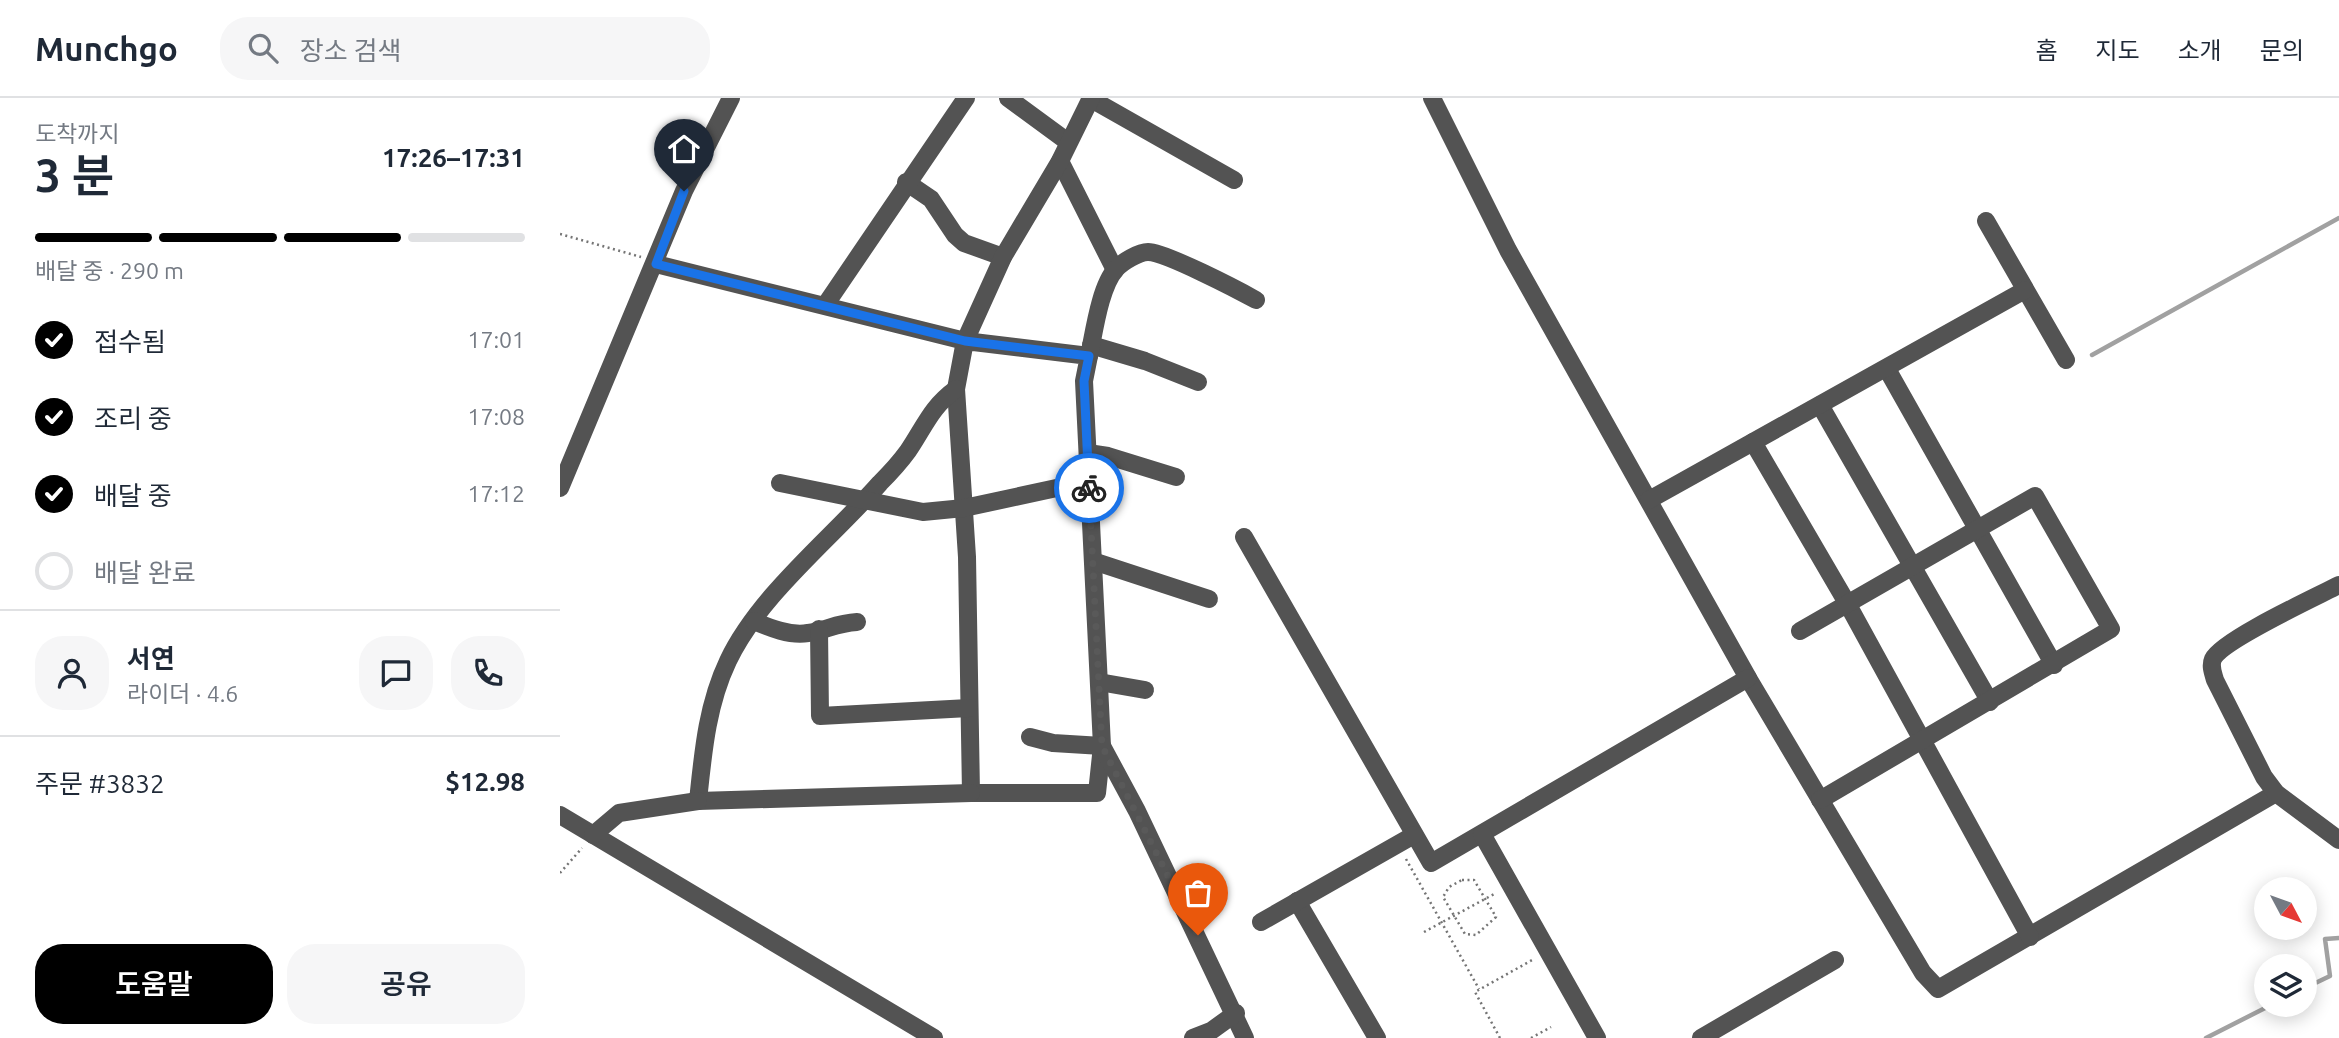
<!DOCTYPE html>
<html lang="ko">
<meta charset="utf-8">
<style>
:root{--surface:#fff;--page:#f6f6f7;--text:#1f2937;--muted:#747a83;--line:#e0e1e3;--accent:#000}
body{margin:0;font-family:Ubuntu,"Noto Sans KR",sans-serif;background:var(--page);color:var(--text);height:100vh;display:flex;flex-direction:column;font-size:26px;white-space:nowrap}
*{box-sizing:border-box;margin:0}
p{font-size:23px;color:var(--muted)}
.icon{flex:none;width:38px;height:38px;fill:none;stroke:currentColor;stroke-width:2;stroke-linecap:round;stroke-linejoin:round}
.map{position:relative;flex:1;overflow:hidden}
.sheet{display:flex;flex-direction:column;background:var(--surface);width:560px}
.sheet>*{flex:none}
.needle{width:46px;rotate:131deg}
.tools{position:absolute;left:1694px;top:779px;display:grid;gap:14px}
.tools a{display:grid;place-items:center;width:63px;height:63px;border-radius:50%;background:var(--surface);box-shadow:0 4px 18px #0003;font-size:35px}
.pin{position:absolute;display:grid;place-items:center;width:60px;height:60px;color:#fff;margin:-72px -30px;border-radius:50% 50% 50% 0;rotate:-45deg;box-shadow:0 0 7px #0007}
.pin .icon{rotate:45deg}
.courier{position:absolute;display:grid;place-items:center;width:70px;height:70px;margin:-35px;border:5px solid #1a73e8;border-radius:50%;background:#fff;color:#222;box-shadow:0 2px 9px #0007}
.head em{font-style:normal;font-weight:600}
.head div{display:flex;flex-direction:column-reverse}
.head{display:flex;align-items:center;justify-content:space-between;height:119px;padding:0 35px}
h1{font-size:46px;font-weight:600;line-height:52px}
.bar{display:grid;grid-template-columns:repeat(4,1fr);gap:10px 7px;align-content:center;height:84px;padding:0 35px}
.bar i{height:9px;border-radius:5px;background:var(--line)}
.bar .current{background:var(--accent)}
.bar p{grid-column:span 4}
.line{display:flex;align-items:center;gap:18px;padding:0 35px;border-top:2px solid var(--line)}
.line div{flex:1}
.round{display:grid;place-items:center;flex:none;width:74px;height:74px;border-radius:28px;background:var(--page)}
ol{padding:0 35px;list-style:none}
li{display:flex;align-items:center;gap:21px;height:77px}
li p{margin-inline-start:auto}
li .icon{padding:7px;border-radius:50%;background:var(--accent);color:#fff;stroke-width:4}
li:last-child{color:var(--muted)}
li i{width:38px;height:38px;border:4px solid var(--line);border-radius:50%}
.primary-button{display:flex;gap:14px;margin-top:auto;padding:14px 35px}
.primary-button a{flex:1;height:80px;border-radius:28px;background:var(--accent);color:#fff;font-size:28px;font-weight:600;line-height:80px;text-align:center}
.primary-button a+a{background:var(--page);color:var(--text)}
header{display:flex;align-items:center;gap:42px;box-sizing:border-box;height:98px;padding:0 35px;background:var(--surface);border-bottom:2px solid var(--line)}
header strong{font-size:33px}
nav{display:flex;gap:38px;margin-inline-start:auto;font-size:24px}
.search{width:490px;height:63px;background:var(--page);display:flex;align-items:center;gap:18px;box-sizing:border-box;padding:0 24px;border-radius:28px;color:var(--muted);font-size:26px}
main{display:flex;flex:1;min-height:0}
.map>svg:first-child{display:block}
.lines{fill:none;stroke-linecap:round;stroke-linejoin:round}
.stream{stroke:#a1a1a1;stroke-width:4.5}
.path{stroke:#757575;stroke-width:2.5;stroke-dasharray:2 3.5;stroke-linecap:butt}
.minor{stroke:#535353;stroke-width:18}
.done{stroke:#595959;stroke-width:7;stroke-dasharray:0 12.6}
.route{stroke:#1a73e8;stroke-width:9}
</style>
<header>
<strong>Munchgo</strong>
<div class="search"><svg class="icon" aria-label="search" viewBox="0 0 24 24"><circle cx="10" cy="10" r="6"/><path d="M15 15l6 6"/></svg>장소 검색</div>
<nav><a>홈</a><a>지도</a><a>소개</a><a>문의</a></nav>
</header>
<main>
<section class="sheet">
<div class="head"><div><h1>3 분</h1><p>도착까지</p></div><em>17:26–17:31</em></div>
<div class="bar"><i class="current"></i><i class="current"></i><i class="current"></i><i></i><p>배달 중 · 290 m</p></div>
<ol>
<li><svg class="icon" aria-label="check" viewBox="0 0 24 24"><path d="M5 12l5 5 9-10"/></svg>접수됨<p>17:01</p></li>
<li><svg class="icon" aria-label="check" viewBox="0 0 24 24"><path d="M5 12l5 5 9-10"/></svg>조리 중<p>17:08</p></li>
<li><svg class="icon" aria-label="check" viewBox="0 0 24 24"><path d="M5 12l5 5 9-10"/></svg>배달 중<p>17:12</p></li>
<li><i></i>배달 완료</li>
</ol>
<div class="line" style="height:126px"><a class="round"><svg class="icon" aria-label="person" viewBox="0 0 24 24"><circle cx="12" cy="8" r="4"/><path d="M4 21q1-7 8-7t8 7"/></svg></a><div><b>서연</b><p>라이더 · 4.6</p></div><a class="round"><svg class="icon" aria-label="chat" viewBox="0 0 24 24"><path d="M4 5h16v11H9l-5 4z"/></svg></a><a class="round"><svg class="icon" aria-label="phone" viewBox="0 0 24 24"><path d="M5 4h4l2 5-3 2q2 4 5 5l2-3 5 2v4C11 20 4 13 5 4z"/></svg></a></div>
<div class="line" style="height:91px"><div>주문 #3832</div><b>$12.98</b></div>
<div class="primary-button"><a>도움말</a><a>공유</a></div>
</section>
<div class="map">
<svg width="1779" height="940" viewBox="0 0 1779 940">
<rect width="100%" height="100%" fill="#fff"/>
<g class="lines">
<g class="stream">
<polyline points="1532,257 1779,120"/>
<polyline points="1745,890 1770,878 1765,841 1779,840"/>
<polyline points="1646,940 1713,906"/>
</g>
<g class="path">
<polyline points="0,136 81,159"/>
<polyline points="846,761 919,891"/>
<polyline points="0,775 22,750"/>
<polygon points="902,782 914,782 936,819 916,837 905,836 883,799 889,789"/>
<polyline points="864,834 936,795"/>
<polyline points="940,940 915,894 974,861"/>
<polyline points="971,940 991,929"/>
</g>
<g class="minor">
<polyline points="448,0 508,44"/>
<polyline points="872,0 948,152 1188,580 1363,875 1378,891 1716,695"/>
<polyline points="531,1 674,82"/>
<polyline points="500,63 555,172"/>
<polyline points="346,84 371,101 395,137 404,145 443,159"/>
<polyline points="1426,123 1506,262"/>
<polyline points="96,166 405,243 529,258 524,283 542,648 537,695 411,695 407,459 396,291 405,243 443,159 500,63 531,0"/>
<polyline points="266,206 406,0"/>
<polyline points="531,247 585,263 638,284"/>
<path d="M529 258C534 235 540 188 556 171 562 164 579 154 588 154 605 154 678 192 696 202"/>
<polyline points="1327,271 1494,567"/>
<path d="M396 291C371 309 365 328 348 353 340 364 330 375 320 385 273 439 199 497 168 563 147 607 143 655 138 703L411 695"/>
<polyline points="1260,307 1430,604"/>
<polyline points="1193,344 1287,505 1470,839"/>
<polyline points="528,355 548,358 616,379"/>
<polyline points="220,385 363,414 404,410 529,383"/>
<polyline points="0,390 124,93 171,0"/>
<polyline points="1089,402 1465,192"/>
<polyline points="684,439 871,765 1188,580"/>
<polyline points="533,463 649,501"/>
<path d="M1779 487C1756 499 1662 542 1653 561 1650 568 1653 575 1655 582L1704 679 1716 695 1779 742"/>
<path d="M194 523C210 530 230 538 248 535 265 533 276 525 297 524"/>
<polyline points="259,531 260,618 409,610"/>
<polyline points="1240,533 1475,398 1551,531 1260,702"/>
<polyline points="539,584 585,592"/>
<polyline points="470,639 493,645 542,648 577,713 685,940"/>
<polyline points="0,717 374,940"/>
<polyline points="922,736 1037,940"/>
<polyline points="33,737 59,715 138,703"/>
<polyline points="737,803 817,940"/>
<polyline points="701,824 854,737"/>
<polyline points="633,940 651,933 676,915"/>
<polyline points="1141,940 1275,862"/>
</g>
</g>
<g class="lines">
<polyline class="done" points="529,390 542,648 638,837"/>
<polyline class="route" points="124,93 96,166 405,243 529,258 524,283 529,390"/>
</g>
</svg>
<div class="tools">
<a><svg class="needle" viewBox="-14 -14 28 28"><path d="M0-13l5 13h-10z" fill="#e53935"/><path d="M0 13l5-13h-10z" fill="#747a83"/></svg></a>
<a><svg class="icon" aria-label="layers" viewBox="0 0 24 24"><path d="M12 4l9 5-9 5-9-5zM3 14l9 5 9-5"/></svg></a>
</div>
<div class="pin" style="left:638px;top:837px;background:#ea580c"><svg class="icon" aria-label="bag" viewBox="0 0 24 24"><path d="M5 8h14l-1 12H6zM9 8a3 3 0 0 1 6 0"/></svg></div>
<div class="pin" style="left:124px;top:93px;background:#1f2937"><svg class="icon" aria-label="home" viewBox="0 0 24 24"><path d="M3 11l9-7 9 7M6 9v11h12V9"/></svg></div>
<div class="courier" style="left:529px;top:390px"><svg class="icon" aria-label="bike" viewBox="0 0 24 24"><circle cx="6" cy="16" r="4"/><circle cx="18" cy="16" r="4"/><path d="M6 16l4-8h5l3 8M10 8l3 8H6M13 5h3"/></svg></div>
</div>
</main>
